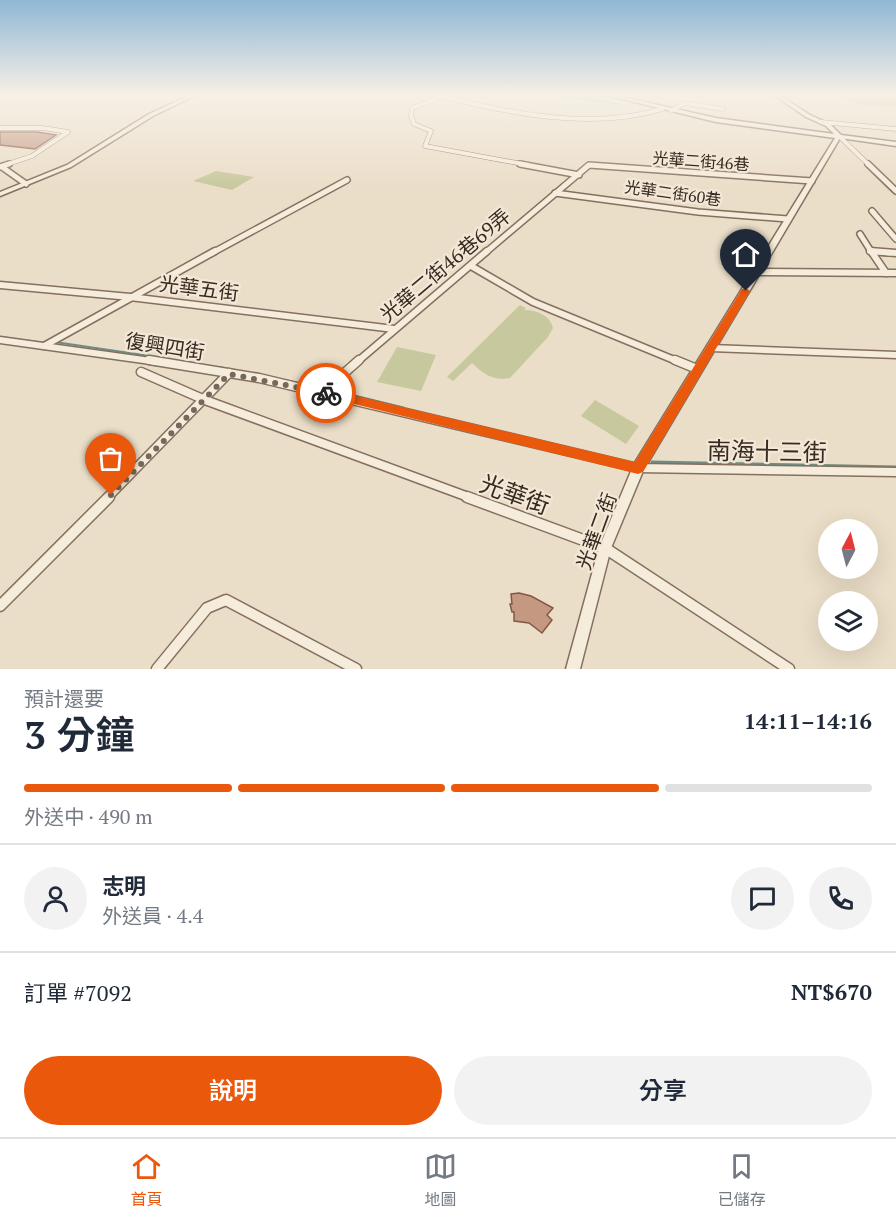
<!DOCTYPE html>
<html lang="zh-TW">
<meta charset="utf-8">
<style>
:root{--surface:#fff;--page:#f2f2f3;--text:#1f2937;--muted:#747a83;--line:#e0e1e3;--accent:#ea580c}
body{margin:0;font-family:"PT Serif","Noto Sans TC",serif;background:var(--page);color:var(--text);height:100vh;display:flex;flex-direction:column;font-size:22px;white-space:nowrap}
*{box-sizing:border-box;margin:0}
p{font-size:20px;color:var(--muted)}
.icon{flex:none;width:33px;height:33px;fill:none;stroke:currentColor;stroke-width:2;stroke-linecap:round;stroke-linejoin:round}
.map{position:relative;height:669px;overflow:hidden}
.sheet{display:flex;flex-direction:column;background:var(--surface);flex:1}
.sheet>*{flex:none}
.needle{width:39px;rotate:7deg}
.tools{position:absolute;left:818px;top:519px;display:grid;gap:12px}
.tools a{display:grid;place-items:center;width:60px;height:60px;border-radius:50%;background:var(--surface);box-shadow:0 6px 24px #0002;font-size:30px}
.pin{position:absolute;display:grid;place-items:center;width:51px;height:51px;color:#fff;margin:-62px -26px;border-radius:50% 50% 50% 0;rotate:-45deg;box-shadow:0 0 6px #0007}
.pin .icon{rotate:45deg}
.courier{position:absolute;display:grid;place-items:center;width:60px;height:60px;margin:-30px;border:4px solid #ea580c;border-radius:50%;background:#fff;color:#222;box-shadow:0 2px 8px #0007}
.overview em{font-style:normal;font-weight:600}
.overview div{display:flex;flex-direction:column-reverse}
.overview{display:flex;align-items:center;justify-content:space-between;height:102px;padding:0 24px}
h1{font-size:39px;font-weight:600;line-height:45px}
.bar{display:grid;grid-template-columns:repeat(4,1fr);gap:9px 6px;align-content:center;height:72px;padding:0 24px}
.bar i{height:8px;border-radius:4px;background:var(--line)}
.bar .on{background:var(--accent)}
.bar p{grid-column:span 4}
.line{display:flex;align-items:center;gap:15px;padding:0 24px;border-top:2px solid var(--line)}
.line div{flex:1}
.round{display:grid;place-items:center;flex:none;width:63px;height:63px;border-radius:32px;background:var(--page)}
.button{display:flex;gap:12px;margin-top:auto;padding:12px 24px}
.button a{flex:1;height:69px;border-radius:36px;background:var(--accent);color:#fff;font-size:24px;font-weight:600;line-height:69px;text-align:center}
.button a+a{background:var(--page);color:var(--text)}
.menu{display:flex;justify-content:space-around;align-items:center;height:84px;border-top:2px solid var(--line);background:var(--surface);font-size:16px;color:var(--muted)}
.menu a{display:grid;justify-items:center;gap:3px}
.menu .on{color:var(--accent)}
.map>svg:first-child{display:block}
.green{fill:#c7c89d}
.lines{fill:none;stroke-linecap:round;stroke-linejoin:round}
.stream-far1{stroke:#708d83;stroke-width:2}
.stream{stroke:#708d83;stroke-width:3}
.canal{fill:#a9bfb7;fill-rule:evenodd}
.building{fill:#c59882;stroke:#825947;stroke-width:1.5}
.minor-far4-casing{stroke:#85705f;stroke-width:5}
.minor-far3-casing{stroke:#85705f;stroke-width:8}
.minor-far2-casing{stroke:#85705f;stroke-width:9}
.minor-far1-casing{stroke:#85705f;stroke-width:11}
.minor-casing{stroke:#85705f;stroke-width:13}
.tertiary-casing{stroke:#85705f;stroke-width:3}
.minor-far4{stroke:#f6ecdb;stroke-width:4}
.minor-far3{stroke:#f6ecdb;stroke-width:5}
.minor-far2{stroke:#f6ecdb;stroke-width:6}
.minor-far1{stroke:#f6ecdb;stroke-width:8}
.minor{stroke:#f6ecdb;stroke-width:10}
.tertiary{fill:#f6ecdb;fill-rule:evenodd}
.route{fill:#ea580c}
.done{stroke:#76695b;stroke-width:6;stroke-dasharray:0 10.8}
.labels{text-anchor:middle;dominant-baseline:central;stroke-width:4.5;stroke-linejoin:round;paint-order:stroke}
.far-street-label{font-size:16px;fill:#372a21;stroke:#f3e8d7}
.street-label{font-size:20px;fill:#372a21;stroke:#f3e8d7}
.near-street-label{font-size:24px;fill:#372a21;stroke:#f3e8d7}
</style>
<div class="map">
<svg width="896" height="669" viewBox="0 0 896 669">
<rect width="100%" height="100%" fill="#ebdec8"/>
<g class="green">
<polygon points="873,95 896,96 896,107 861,105 841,99"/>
<polygon points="216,171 254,177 232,190 193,181"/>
<path d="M520 305 526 308 524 310C536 310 550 315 553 328L548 337 510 378C493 381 483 374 472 363L453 381 447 377Z"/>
<polygon points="397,347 436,355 421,391 377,382"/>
<polygon points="595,400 639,426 626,444 581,416"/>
</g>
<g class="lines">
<g class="stream-far1">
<polyline points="0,337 45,343"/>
<polyline points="55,342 150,356"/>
</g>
<g class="stream">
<polyline points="221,368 322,388"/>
<polyline points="330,390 403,408"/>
<polyline points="652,462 896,467"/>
</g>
<polygon class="canal" points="552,95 563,95 622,104 620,105"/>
</g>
<g class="building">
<polygon points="0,132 37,132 56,135 35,149 0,145"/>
<polygon points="519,593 531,596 553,608 547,615 552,620 542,633 529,623 514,621 514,612 512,612 510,604 512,604 511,594"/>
</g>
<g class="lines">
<g class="minor-far4-casing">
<g id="minor-far4">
<polyline points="447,95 412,108 411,115 414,124 431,131 425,146 528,165"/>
<path d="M444 97C513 114 593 130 662 109"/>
<polyline points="671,111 685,103 723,109"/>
<polyline points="821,122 896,129"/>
<polyline points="0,128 43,128 68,132 32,156 5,165"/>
<polyline points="839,136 869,165"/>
<polyline points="589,165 594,165"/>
</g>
</g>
<g class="minor-far3-casing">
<g id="minor-far3">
<polyline points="520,164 579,175"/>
<polyline points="868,164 896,191"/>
<polyline points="0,167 9,164"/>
<polyline points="2,167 26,184"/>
<polyline points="555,193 698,212 788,219"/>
<polyline points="872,211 896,239"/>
<polyline points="860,234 872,253"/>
<polyline points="870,251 890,253"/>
<polyline points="212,253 347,180"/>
<polyline points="485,253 589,165 812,181"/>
</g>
</g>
<g class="minor-far2-casing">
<g id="minor-far2">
<polyline points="870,251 896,253"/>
<polyline points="871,251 886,273"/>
<polyline points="471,266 533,302 679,362"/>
<polyline points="757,272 896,273"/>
<polyline points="0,285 130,297 394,329"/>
<polyline points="0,340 158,362"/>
<polyline points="44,346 215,251"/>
<polyline points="711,348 896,355"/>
<polyline points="357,362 487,251"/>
</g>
</g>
<g class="minor-far1-casing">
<g id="minor-far1">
<polyline points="149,360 259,378 638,468 896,472"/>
<polyline points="675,360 697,369"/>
<polyline points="141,372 205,400 471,498"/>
<polyline points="323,392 359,360"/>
<polyline points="107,498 229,373"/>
</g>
</g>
<g class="minor-casing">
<g id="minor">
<polyline points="467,497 605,548 789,669"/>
<polyline points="0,606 109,497"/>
<polyline points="157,669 207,608 226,600 356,669"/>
</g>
</g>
<g class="tertiary-casing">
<g id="tertiary">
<polygon points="190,95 196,95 153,116 71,167 0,196 0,192 67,165 149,114"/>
<polygon points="606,95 614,95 716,118 834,134 826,126 806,117 774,95 779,95 810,115 830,124 841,135 896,142 896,146 840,138 643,471 611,548 580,669 566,669 599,548 634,464 835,138 716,122"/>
</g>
</g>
<use href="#minor-far4" class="minor-far4"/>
<use href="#minor-far3" class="minor-far3"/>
<use href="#minor-far2" class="minor-far2"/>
<use href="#minor-far1" class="minor-far1"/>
<use href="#minor" class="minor"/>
<use href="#tertiary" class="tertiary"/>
</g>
<linearGradient id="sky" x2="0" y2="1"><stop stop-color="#8fb8d4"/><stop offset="0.5" stop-color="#f6f0e6"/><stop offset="1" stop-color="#f6f0e6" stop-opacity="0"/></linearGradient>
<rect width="896" height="189" fill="url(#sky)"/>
<polygon class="route" points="746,288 750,291 643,472 638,474 326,397 321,393 326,389 635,462 742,289"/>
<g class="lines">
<polyline class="done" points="111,495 229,374 326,393"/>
</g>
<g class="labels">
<g class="far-street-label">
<text transform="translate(701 161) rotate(4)">光華二街46巷</text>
<text transform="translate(673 193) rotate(8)">光華二街60巷</text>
</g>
<g class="street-label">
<text transform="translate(445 265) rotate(-40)">光華二街46巷69弄</text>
<text transform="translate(199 288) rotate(7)">光華五街</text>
<text transform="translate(165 346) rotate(9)">復興四街</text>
<text transform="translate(596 531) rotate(-70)">光華二街</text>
</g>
<g class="near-street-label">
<text transform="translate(767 451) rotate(1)">南海十三街</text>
<text transform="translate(515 494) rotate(20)">光華街</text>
</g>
</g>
</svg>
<div class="tools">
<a><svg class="needle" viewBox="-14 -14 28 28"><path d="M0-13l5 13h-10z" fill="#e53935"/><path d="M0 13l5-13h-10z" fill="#747a83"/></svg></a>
<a><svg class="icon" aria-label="layers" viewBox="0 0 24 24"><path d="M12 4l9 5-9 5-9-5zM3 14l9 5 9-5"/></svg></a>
</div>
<div class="pin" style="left:111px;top:495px;background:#ea580c"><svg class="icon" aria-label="bag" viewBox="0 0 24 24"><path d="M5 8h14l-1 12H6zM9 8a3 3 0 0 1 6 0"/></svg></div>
<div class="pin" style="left:746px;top:291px;background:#1f2937"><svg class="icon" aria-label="home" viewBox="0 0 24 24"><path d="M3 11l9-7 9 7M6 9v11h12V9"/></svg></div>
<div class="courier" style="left:326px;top:393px"><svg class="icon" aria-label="bike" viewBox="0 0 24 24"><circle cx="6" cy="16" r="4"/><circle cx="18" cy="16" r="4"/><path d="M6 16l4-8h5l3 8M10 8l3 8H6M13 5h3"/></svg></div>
</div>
<section class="sheet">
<div class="overview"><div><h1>3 分鐘</h1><p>預計還要</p></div><em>14:11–14:16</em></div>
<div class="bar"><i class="on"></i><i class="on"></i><i class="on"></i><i></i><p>外送中 · 490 m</p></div>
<div class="line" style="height:108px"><a class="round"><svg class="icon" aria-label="person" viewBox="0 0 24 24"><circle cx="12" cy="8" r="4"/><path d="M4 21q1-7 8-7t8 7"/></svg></a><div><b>志明</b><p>外送員 · 4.4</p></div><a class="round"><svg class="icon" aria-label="chat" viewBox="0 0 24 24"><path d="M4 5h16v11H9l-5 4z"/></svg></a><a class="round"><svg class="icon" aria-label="phone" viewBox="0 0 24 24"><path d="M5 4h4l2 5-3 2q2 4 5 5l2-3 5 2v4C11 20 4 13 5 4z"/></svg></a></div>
<div class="line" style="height:78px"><div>訂單 #7092</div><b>NT$670</b></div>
<div class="button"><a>說明</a><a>分享</a></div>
</section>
<nav class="menu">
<a class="on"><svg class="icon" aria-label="home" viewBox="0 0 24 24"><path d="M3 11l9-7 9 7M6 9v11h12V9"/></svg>首頁</a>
<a><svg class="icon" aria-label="map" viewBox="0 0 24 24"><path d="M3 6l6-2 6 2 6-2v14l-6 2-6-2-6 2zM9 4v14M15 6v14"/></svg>地圖</a>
<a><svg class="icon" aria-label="saved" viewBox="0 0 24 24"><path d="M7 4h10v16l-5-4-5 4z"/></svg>已儲存</a>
</nav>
